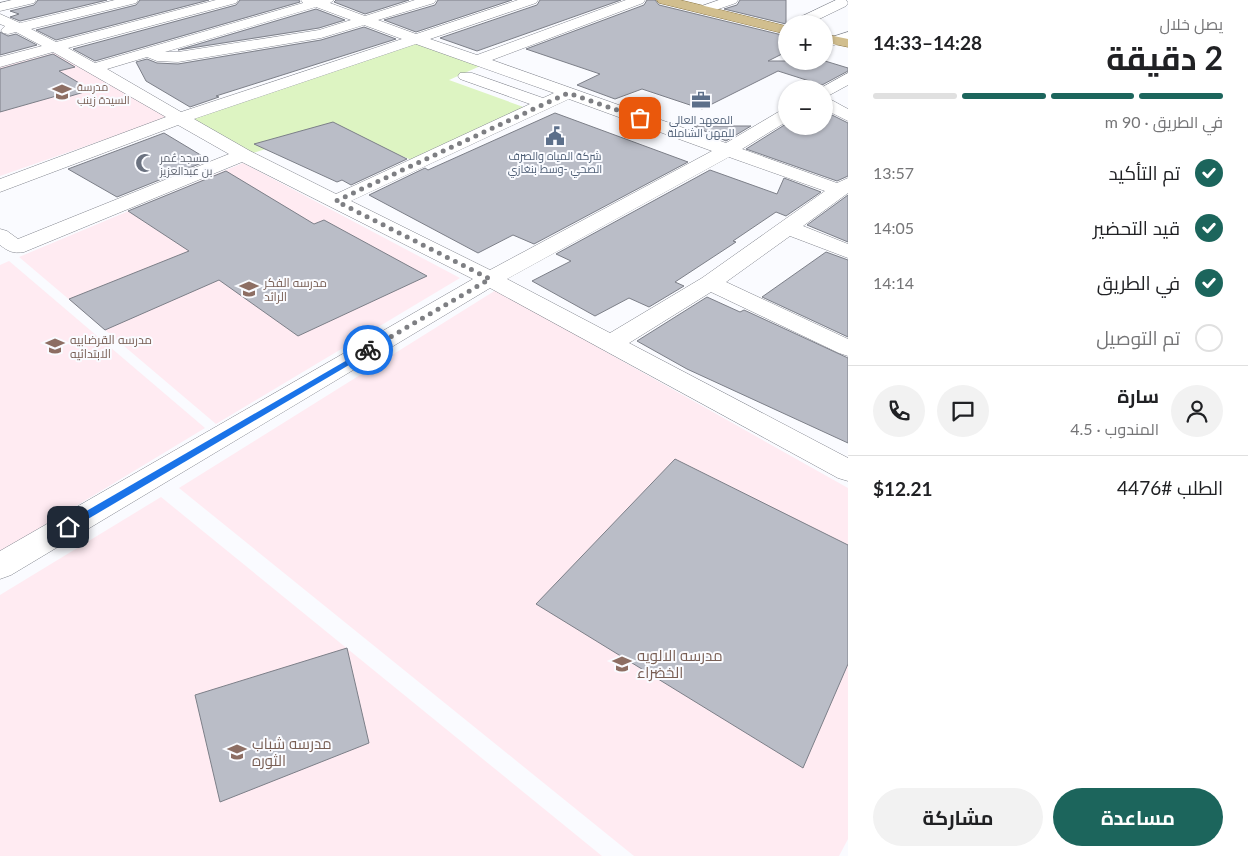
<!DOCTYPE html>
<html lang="ar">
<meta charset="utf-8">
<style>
:root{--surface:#fff;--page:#f2f2f2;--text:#202124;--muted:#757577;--line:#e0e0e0;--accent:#1c655c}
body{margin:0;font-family:Lato,Cairo,sans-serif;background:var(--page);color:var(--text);direction:rtl;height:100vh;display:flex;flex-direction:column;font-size:19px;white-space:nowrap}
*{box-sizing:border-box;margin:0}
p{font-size:16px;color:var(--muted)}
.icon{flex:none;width:28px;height:28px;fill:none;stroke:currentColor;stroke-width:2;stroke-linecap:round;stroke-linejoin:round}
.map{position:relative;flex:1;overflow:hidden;direction:ltr}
.sheet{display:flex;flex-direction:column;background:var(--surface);width:400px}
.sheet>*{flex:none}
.fabs{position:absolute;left:778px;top:15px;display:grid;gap:10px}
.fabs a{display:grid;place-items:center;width:55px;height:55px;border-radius:50%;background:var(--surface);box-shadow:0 1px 4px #0004;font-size:25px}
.pin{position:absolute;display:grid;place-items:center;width:42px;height:42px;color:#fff;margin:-21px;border-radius:10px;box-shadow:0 2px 8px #0006}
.courier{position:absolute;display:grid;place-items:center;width:50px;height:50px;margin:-25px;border:4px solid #1a73e8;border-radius:50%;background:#fff;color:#222;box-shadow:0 1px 6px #0007}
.head em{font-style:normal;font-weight:700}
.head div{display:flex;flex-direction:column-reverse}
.head{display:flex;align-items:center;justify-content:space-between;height:85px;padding:0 25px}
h1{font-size:32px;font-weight:700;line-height:38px}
.bar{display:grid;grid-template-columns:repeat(4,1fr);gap:8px 5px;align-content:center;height:60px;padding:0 25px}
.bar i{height:6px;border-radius:4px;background:var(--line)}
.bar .selected{background:var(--accent)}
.bar p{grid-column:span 4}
.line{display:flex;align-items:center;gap:12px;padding:0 25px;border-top:1px solid var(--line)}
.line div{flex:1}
.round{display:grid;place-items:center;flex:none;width:52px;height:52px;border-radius:26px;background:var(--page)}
ol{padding:0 25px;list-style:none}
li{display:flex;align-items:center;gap:15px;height:55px}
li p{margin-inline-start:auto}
li .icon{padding:5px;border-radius:50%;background:var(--accent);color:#fff;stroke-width:4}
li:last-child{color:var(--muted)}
li i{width:28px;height:28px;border:2px solid var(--line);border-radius:50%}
.action{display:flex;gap:10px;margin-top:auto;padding:10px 25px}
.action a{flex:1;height:58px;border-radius:30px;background:var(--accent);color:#fff;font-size:20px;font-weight:700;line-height:58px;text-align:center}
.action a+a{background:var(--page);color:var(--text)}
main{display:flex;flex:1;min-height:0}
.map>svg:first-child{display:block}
.education{fill:#ffebf2}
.green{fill:#ddf4c2}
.building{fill:#babdc7;stroke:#7c7f88}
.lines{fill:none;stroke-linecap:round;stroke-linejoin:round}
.minor-casing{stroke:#82858e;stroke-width:1}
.major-casing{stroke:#887442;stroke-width:1}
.minor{fill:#fff;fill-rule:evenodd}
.major{fill:#d1be8e;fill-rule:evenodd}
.route{fill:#1a73e8}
.done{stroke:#7e7f83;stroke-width:5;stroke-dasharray:0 9}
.labels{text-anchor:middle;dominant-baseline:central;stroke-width:4;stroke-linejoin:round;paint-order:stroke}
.far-education-label{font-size:11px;fill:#785e54;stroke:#fafbff;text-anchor:start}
.far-service-label{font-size:11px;fill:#4e5e75;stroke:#fafbff}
.far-worship-label{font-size:11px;fill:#5b616d;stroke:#fafbff;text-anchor:start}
.education-label{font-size:12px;fill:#785e54;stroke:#fafbff;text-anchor:start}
.near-education-label{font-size:15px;fill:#785e54;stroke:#fafbff;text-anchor:start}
</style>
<main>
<section class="sheet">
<div class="head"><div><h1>2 دقيقة</h1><p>يصل خلال</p></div><em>14:28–14:33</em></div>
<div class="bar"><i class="selected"></i><i class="selected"></i><i class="selected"></i><i></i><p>في الطريق · 90 m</p></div>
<ol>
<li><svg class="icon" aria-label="check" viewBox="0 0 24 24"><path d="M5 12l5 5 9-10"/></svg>تم التأكيد<p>13:57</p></li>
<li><svg class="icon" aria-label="check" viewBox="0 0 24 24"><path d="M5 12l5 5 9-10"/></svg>قيد التحضير<p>14:05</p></li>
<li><svg class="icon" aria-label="check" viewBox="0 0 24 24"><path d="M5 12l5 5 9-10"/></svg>في الطريق<p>14:14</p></li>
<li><i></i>تم التوصيل</li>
</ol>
<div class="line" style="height:90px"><a class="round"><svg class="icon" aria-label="person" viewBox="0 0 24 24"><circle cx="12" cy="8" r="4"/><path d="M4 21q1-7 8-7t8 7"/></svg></a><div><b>سارة</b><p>المندوب · 4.5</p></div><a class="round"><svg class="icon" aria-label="chat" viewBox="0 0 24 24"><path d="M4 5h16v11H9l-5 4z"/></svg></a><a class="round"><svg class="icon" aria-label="phone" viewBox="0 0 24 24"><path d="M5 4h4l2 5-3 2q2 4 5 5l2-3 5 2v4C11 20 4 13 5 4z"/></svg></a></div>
<div class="line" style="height:65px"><div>الطلب #4476</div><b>$12.21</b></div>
<div class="action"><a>مساعدة</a><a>مشاركة</a></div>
</section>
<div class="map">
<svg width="848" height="856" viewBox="0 0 848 856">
<rect width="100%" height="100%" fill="#fafbff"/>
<g class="education">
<polygon points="54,53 169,117 0,176 0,67"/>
<polygon points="243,163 460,278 216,424 19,257"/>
<polygon points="9,261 205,428 0,552 0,265"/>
<polygon points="496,290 848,488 848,839 839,856 634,856 179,488"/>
<polygon points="161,497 602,856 0,856 0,595"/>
</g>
<polygon class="green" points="416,38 487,63 449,80 529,109 417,162 330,128 247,155 180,118"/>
<g class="building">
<polygon points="38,0 107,0 20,21 10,17 19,14 10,11 34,5"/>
<polygon points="140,0 209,0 56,40 36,30 136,5"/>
<polygon points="240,0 299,0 300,2 95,61 73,49 236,5"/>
<polygon points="336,0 409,0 365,14 334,2"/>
<polygon points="438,0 512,0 416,32 384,20 435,5"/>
<polygon points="540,0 621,0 477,51 440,38 537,5"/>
<polygon points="647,0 655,0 659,5 786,36 786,52 768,61 825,61 848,68 848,71 822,85 778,71 702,109 642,89 615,99 577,85 600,74 526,49 644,5"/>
<polygon points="740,0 786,0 786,24 724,9 737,5"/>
<polygon points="316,9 345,20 319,28 178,50"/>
<polygon points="364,27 396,39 216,96 219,97 190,107 146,81 136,62 147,59 157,63 178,64 321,40"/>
<polygon points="0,32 8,36 16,34 37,45 0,55"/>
<polygon points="53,54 75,67 59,71 91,90 64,98 60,95 0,112 0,69"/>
<polygon points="824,111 848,123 848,176 837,181 746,149 786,124 786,126 824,126"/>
<polygon points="555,113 688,162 534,244 513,235 478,253 369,195 425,168 428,170"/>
<polygon points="333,122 407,159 351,185 342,180 337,182 254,144"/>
<polygon points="694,126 751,126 726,141"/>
<polygon points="164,133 209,160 117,197 68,169"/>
<polygon points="710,170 777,194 784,178 821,192 786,216 776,212 733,241 736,242 675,282 684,286 649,307 629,298 595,316 532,281 571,261 556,254"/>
<polygon points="226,171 314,224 324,220 427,276 298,336 219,280 105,330 69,299 189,251 128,211"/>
<polygon points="848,195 848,242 807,225"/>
<polygon points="826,252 848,260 848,337 762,297"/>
<polygon points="707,297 740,312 744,310 848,358 848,443 687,369 637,341"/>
<polygon points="675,459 848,545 848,664 803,768 536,604"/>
<polygon points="347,648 369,743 220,802 195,695"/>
</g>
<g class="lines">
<g class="minor-casing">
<g id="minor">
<polygon points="12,0 36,0 34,3 0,11 0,3"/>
<path d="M115 0H138L136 3 31 29 56 42 216 0H238L236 3 68 48 95 63 303 3 301 0H334L330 3 365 16 415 0H436L434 3 378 20 416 34 518 0H538L536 3 430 39 477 55 626 0H645L643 3 492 60 726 143 780 111 786 110V122L742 149 837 183 848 178V193L803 226 848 244V258L790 236 726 282 848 339V356L839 353 711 292 629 343 848 458V481L838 478 490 288 11 575 0 579V551L473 279 242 162 24 252C13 254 8 251 0 245V229L7 231 18 239 229 154 178 125 0 192V179L166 117 53 52 0 67V57L42 46 16 32 8 34 3 33 1 30 5 26 0 24V14L20 23ZM316 7 351 20 319 30 178 52H165ZM364 25 402 39 181 112 107 69 147 57 157 61 178 62 321 38ZM416 44 554 93 543 98 472 73H460L458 76 460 79 530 104 336 194 250 151 194 119ZM569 99 712 151 490 270 351 201ZM729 157 825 191 702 278 610 333 507 279Z"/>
<polygon points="719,0 738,0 736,3 704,14 697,10 699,7"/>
<polygon points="836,0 846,0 848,3 846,6 809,24 790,24 792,21"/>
<polygon points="848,32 848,41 834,45 829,44 827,41 829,38"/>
<polygon points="848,73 848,85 826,97 848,109 848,121 824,109 824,89 819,89"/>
</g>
</g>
<g class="major-casing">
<g id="major">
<polygon points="657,0 680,0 786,26 786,34 659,3"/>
<polygon points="824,34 848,39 848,47 824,42"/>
</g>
</g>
<use href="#minor" class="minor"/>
<use href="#major" class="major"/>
</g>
<polygon class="route" points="368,348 372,350 371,352 71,529 64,529 64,524"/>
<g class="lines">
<polyline class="done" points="368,350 490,279 336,201 568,93 640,118"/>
</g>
<defs>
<g id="school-bare" transform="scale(1.5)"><path d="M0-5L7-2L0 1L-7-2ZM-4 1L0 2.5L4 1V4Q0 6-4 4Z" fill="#8d6e63" stroke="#fafbff" stroke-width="2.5" paint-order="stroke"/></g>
<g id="office-bare" transform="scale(1.5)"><path d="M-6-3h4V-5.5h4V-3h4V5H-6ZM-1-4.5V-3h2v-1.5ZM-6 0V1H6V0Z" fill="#5c6f8a" stroke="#fafbff" stroke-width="2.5" paint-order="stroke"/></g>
<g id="civic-bare" transform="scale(1.5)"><path d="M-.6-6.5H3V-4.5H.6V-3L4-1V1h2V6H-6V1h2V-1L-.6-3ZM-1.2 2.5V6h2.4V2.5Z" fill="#5c6f8a" stroke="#fafbff" stroke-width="2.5" paint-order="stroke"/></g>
<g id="mosque-bare" transform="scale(1.5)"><path d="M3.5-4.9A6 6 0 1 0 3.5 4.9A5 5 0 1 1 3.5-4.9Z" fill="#6b7280" stroke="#fafbff" stroke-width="2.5" paint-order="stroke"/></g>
</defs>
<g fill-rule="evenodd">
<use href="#school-bare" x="62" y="92"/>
<use href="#office-bare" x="701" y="100"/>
<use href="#civic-bare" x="555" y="136"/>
<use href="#mosque-bare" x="145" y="163"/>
<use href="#school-bare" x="249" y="289"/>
<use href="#school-bare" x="55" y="346"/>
<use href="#school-bare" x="622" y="664"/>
<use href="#school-bare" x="237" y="752"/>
</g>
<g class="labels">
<g class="far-education-label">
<text x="77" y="86">مدرسة<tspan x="77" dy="13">السيدة زينب</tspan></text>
</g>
<g class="far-service-label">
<text x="701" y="119">المعهد العالي<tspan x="701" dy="13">للمهن الشاملة</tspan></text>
<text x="555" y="155">شركة المياه والصرف<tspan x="555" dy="13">الصحي -وسط بنغازي</tspan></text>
</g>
<g class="far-worship-label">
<text x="160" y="157">مسجد عُمر<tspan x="160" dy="13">بن عبدالعزيز</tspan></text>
</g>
<g class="education-label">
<text x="264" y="282">مدرسه الفكر<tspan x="264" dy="14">الرائد</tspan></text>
<text x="70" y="339">مدرسه القرضابيه<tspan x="70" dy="14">الابتدائيه</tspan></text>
</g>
<g class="near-education-label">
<text x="637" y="655">مدرسه الالويه<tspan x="637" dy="17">الخضراء</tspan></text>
<text x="252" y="743">مدرسه شباب<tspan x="252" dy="17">الثوره</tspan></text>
</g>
</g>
</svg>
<div class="fabs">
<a>+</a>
<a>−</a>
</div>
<div class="pin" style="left:640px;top:118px;background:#ea580c"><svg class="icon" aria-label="bag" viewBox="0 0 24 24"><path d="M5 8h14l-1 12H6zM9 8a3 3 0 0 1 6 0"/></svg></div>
<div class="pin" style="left:68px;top:527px;background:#1f2937"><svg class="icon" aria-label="home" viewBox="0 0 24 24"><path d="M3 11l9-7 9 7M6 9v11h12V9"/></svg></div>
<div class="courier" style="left:368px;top:350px"><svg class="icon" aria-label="bike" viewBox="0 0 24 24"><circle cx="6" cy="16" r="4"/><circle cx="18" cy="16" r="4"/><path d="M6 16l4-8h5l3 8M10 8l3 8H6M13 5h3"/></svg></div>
</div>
</main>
